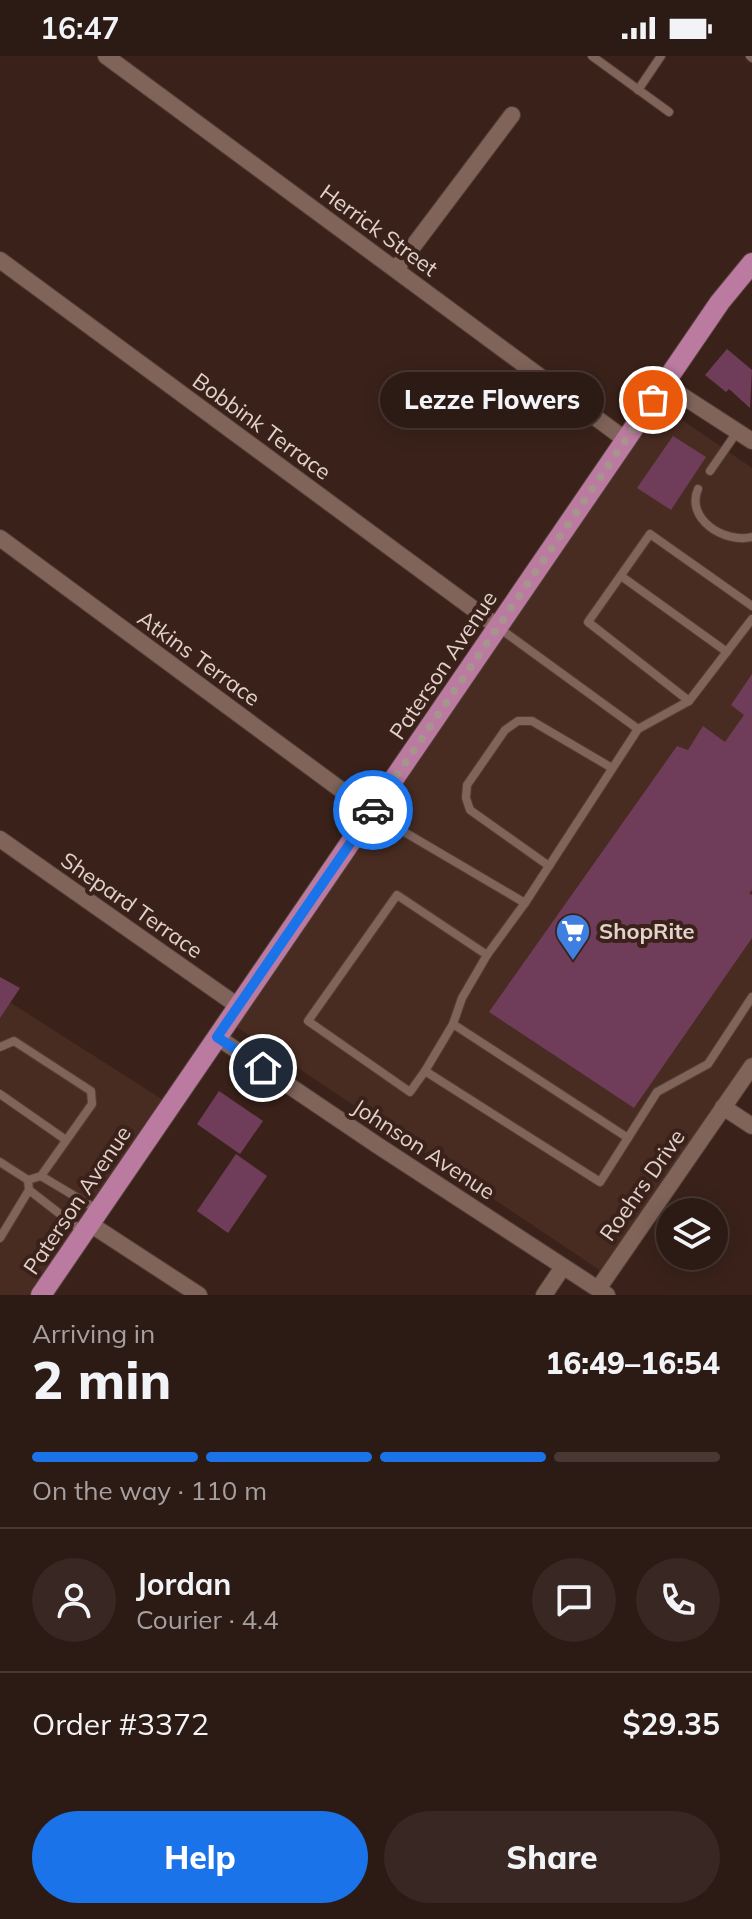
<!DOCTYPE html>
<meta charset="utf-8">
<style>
:root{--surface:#2c1a14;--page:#382722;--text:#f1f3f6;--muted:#a6a1a0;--line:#483834;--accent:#1a73e8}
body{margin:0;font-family:Mulish,sans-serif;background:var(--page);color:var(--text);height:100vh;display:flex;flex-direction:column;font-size:30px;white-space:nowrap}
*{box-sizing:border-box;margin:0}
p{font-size:26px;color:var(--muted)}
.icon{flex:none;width:44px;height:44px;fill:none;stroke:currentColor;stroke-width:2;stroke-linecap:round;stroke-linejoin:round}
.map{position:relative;height:1239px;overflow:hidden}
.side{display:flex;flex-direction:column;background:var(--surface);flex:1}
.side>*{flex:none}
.tools{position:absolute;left:656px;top:1142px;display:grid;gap:16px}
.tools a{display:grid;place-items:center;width:72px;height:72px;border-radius:50%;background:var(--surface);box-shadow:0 4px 20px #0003,0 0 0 2px var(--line);font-size:40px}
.pin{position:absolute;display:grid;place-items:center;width:68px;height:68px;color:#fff;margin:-34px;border:4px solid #fff;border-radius:50%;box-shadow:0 2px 8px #0007}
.courier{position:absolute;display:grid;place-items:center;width:80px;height:80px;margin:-40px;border:6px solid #1a73e8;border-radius:50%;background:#fff;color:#222;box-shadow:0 2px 10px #0007}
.bubble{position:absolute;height:56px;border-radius:28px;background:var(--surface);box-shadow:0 4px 20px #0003,0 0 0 2px var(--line);font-size:26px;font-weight:800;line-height:56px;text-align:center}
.head em{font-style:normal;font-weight:800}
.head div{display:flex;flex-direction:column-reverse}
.head{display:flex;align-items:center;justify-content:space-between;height:136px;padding:0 32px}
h1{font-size:52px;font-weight:800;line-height:60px}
.bar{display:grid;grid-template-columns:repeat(4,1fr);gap:12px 8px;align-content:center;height:96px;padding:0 32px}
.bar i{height:10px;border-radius:6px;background:var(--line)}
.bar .on{background:var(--accent)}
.bar p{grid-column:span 4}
.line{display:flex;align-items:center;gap:20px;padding:0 32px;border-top:2px solid var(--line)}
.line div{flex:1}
.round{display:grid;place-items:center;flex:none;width:84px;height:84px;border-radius:42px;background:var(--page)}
.primary-button{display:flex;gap:16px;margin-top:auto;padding:16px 32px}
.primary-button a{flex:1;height:92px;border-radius:48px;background:var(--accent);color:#fff;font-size:32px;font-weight:800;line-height:92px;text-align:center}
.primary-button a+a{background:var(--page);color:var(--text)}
.status{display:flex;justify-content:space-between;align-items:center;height:56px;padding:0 40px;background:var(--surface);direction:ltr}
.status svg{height:22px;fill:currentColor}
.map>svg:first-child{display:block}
.built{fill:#492c21}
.building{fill:#6f3d5a}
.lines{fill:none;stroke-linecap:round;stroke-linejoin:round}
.lane-casing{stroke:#523f38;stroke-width:10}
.street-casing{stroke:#523f38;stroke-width:18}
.primary-casing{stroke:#523f38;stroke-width:22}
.lane{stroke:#80645a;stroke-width:8}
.street{stroke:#80645a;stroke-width:16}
.primary{stroke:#bb7ba0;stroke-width:20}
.done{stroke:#a7948e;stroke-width:8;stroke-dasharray:0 14.4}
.route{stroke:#1a73e8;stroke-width:10}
.labels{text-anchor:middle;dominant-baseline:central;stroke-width:8;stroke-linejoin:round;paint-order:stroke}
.street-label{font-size:22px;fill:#e2d2cc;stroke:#3a221a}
.poi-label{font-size:22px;font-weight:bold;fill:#e2d2cc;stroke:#3a221a;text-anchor:start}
</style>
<div class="status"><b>16:47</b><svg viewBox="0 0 49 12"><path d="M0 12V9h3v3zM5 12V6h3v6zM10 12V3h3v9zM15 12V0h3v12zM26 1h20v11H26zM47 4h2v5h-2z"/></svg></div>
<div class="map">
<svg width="752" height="1239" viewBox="0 0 752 1239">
<rect width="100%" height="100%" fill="#3a221a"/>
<g class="built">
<polygon points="653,344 752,412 752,1010 607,1219 228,965"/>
<polygon points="0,940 171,1049 41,1239 0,1239"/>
</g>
<g class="building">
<polygon points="727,293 752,314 750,352 729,333 726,336 705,319"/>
<polygon points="673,380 706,401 671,454 637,432"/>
<polygon points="752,618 752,834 749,837 752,839 752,882 634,1052 489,956 677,690 688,694 703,670 725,686 744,659 731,649"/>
<polygon points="0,921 20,932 0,962"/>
<polygon points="219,1035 263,1065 240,1098 197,1068"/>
<polygon points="236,1098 267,1120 228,1177 197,1155"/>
</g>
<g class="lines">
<g class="lane-casing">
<g id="lane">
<polyline points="592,0 669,56"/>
<polyline points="750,0 752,2"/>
<polyline points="638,34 661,0"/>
<polyline points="710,415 737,376"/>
<path d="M698 433C685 463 725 488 752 481"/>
<polyline points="621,520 727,596"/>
<polyline points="752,550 650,478 588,566 689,645 638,673 525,847 487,899 397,839 308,965 410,1036 425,1015 600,1126 657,1036 708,1008 752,941"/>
<polyline points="499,572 638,673"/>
<polyline points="689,645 752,563"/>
<polyline points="372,757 525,847"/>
<polyline points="549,810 470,754 466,742 467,729 505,674 518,665 532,665 612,712"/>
<polyline points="453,968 462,942 487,899"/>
<polyline points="0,991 14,985 91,1035 92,1048 41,1120 28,1124 29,1134 0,1182"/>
<polyline points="425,1015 453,968 628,1082"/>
<polyline points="0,1038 66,1084"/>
<polyline points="0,1106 28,1124"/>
<polyline points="41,1120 98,1154"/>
<polyline points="29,1134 82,1175"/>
</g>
</g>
<g class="street-casing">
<g id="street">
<polyline points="106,0 626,384"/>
<polyline points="0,204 498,571"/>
<polyline points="396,213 512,59"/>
<polyline points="664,328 752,385"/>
<polyline points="0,482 371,756"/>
<polyline points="0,783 238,950"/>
<polyline points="217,981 377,1089 607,1239"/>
<polyline points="723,1051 752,1070"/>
<polyline points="90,1168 199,1239"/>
<polyline points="598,1233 752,1010"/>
<polyline points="544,1239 563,1211"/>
</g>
</g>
<g class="primary-casing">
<polyline id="primary" points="41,1239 720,246 752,207"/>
</g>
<use href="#lane" class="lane"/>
<use href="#street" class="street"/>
<use href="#primary" class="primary"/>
</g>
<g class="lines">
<polyline class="done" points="373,754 653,344"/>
<polyline class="route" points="263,1012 217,981 373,754"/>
</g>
<defs>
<g id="supermarket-pin" transform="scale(1.8)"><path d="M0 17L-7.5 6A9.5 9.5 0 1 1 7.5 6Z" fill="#3f7fe0" stroke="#3a221a"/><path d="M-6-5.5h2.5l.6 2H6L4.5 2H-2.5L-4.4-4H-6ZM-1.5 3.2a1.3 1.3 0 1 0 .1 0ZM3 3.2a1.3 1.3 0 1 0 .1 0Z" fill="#fff"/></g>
</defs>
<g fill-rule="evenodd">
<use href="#supermarket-pin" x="573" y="875"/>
</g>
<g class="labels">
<g class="street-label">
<text transform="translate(379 174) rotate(36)">Herrick Street</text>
<text transform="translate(262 370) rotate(36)">Bobbink Terrace</text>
<text transform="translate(199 602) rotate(36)">Atkins Terrace</text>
<text transform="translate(443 609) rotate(-56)">Paterson Avenue</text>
<text transform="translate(132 849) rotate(35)">Shepard Terrace</text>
<text transform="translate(424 1093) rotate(33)">Johnson Avenue</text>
<text transform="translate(642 1129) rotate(-55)">Roehrs Drive</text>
<text transform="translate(77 1144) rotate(-56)">Paterson Avenue</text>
</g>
<g class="poi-label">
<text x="599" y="875">ShopRite</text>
</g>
</g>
</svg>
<div class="tools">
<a><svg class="icon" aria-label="layers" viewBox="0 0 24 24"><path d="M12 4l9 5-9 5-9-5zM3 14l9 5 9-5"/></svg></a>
</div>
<div class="pin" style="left:653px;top:344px;background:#ea580c"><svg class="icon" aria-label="bag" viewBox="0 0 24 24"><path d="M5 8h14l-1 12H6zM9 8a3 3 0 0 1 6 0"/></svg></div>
<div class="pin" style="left:263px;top:1012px;background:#1f2937"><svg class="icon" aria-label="home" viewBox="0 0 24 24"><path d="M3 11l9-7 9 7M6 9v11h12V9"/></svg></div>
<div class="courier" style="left:373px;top:754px"><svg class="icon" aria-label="car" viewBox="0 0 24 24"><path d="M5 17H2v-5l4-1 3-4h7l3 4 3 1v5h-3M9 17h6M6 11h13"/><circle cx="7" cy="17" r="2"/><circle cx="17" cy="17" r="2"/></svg></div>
<div class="bubble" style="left:380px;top:316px;width:224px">Lezze Flowers</div>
</div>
<section class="side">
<div class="head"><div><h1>2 min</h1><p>Arriving in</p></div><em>16:49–16:54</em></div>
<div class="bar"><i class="on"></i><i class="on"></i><i class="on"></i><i></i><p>On the way · 110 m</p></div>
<div class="line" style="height:144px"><a class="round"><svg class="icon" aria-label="person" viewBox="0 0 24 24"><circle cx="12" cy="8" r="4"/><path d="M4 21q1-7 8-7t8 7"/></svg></a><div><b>Jordan</b><p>Courier · 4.4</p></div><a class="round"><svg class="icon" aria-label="chat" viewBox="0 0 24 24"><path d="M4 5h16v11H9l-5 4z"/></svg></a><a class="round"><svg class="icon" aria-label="phone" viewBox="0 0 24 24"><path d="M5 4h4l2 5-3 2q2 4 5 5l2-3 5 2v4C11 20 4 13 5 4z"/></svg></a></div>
<div class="line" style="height:104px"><div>Order #3372</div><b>$29.35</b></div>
<div class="primary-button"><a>Help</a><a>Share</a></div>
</section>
